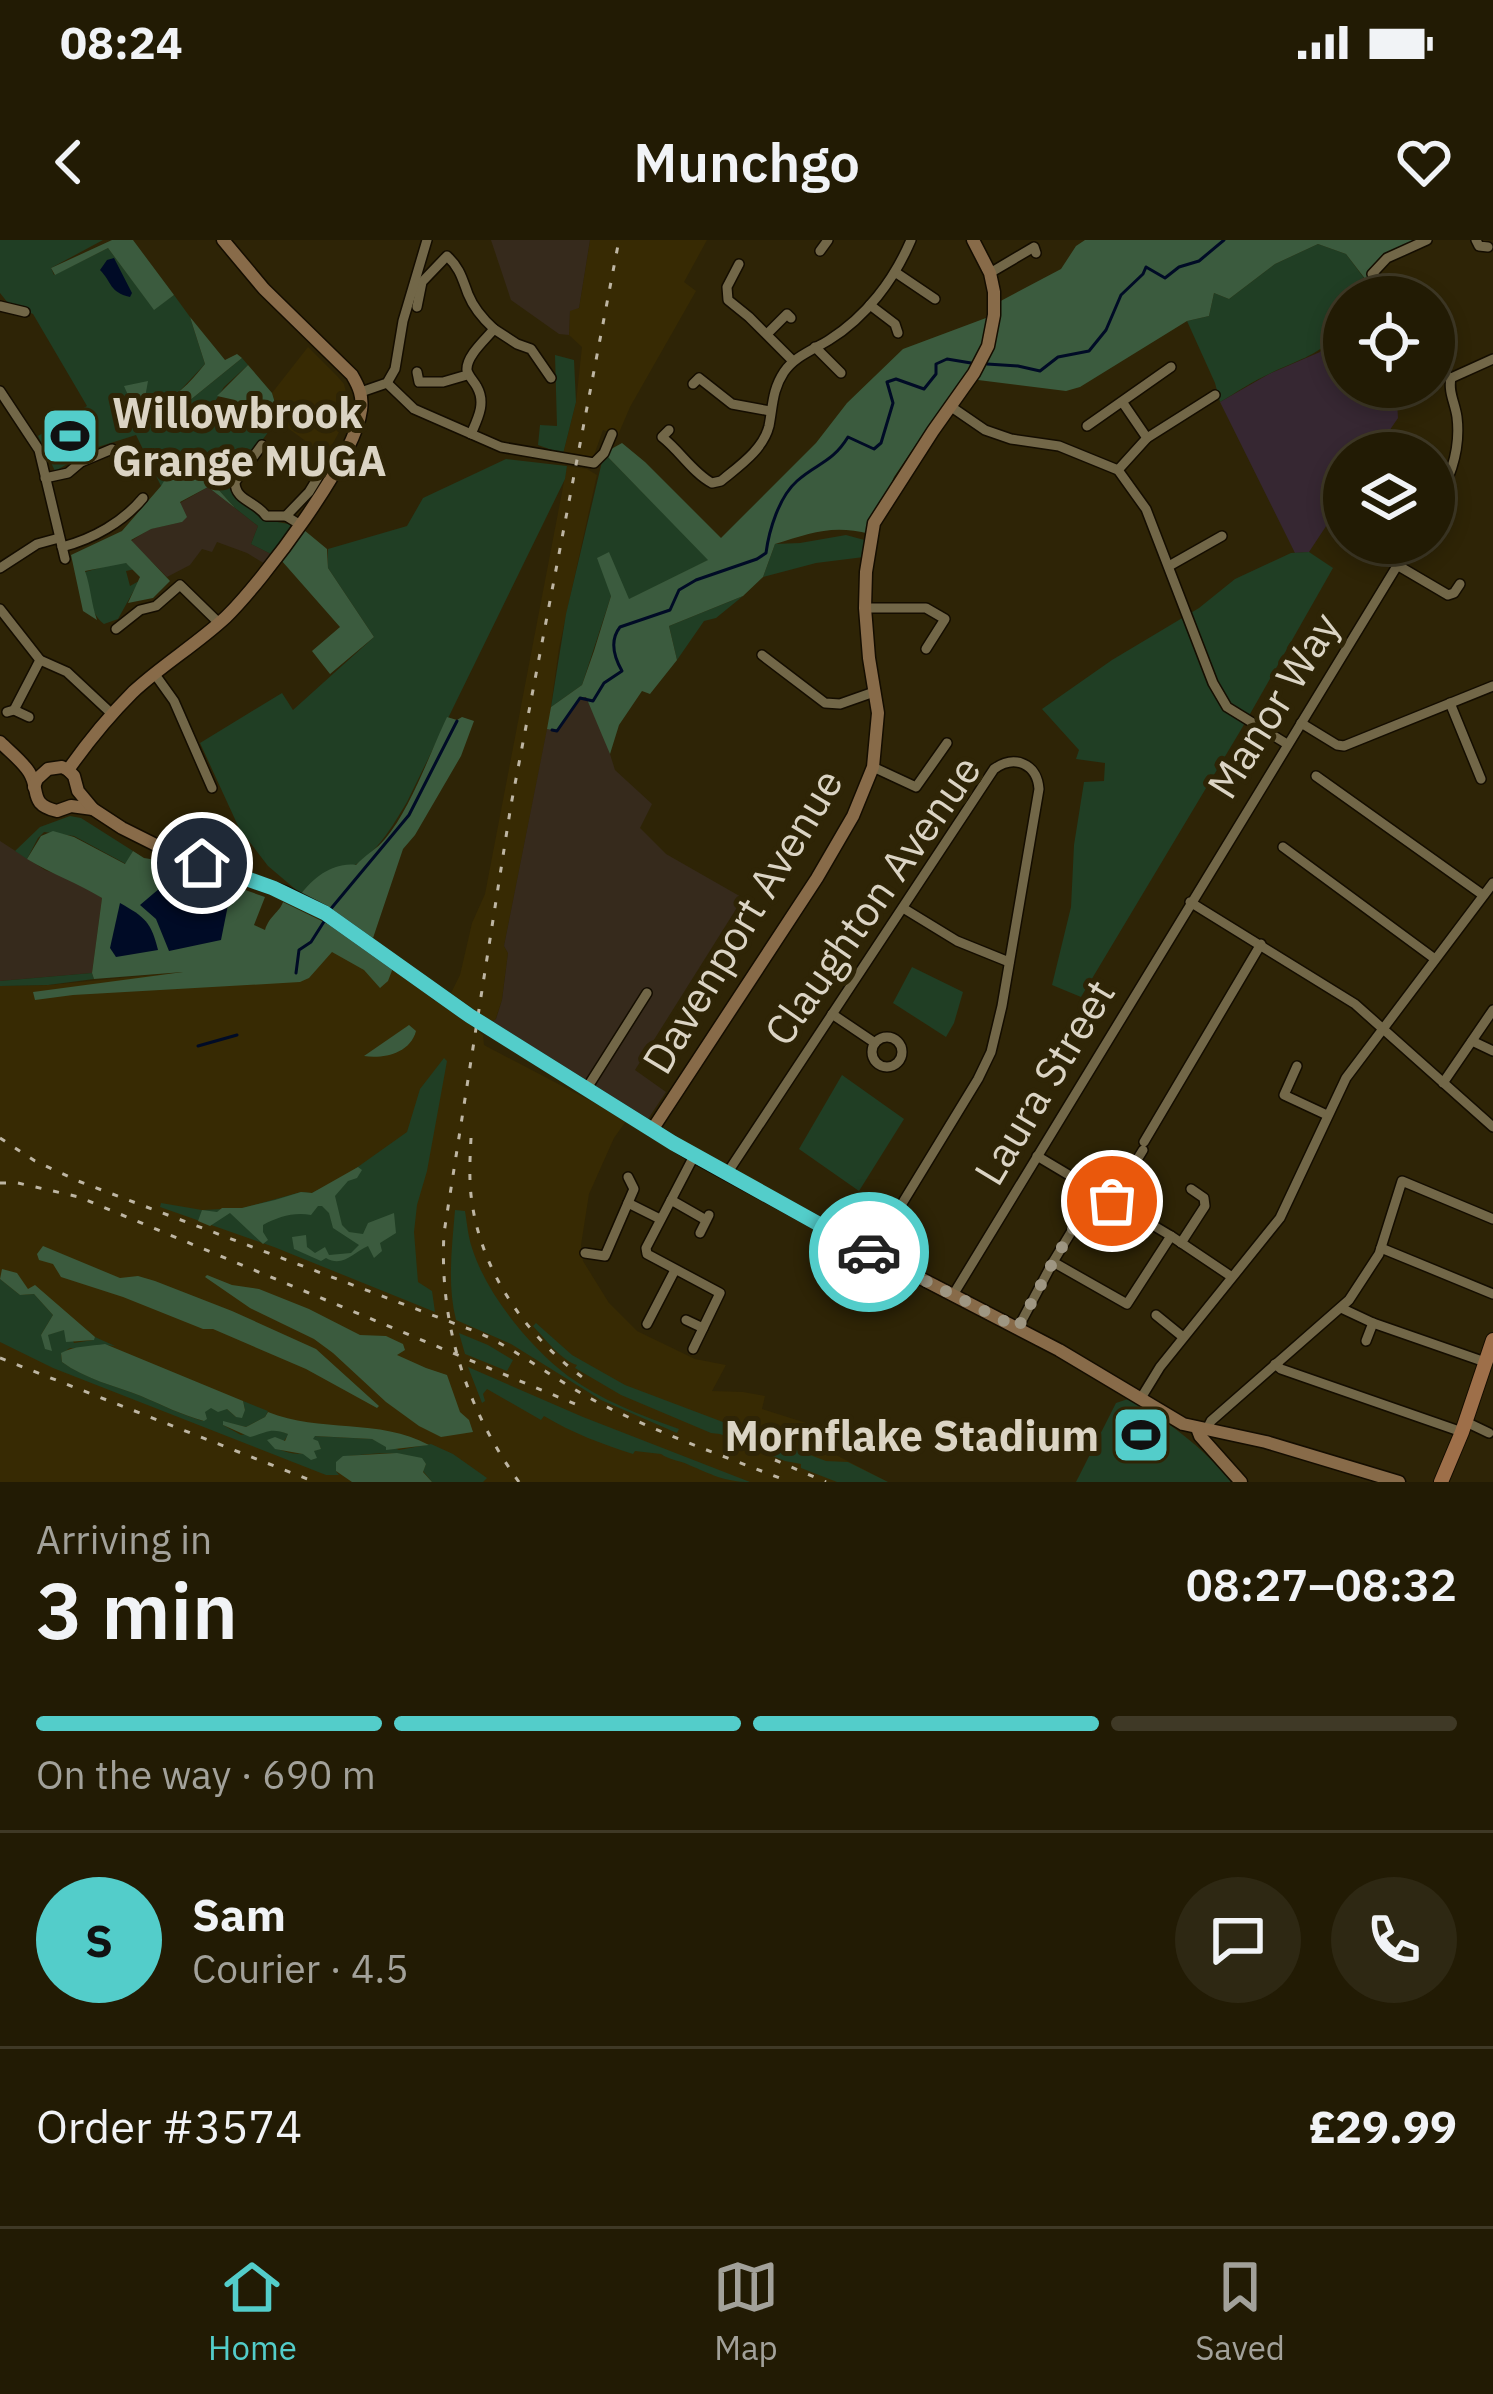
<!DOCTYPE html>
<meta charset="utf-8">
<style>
:root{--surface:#221b04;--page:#2e2813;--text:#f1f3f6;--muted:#a2a19a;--line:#3f3926;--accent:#53cdca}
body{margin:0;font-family:"IBM Plex Sans",sans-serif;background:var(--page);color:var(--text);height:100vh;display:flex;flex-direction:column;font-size:45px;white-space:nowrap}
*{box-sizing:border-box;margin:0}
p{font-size:39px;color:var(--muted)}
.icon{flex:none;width:66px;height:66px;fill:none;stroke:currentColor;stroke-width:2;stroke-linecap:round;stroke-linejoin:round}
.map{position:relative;height:1242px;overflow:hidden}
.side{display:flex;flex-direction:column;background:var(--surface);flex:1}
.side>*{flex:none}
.controls{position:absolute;left:1323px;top:36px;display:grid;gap:24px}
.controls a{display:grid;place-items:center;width:132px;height:132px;border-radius:50%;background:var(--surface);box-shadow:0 6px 18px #0003,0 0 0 3px var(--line);font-size:60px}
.pin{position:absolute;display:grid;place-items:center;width:102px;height:102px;color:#fff;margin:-51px;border:6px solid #fff;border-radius:50%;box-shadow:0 3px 12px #0007}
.courier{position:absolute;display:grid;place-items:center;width:120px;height:120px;margin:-60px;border:9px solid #53cdca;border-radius:50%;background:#fff;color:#222;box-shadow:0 3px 15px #0007}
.head em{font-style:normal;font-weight:600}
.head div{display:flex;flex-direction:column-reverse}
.head{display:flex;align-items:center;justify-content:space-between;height:204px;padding:0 36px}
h1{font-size:78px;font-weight:600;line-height:90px}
.bar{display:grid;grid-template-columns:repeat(4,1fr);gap:18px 12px;align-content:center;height:144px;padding:0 36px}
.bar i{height:15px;border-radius:9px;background:var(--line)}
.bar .current{background:var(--accent)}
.bar p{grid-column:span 4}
.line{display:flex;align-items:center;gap:30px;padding:0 36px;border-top:3px solid var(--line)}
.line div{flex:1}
.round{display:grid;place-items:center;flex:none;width:126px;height:126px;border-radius:63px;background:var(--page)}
.status{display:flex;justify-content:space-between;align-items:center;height:84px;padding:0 60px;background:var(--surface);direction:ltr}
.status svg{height:33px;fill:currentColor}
header{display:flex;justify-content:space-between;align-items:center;height:156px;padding:0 36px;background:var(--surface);font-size:54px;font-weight:600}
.tabs{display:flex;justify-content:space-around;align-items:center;height:168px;border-top:3px solid var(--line);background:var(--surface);font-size:33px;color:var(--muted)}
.tabs a{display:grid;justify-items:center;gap:6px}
.tabs .current{color:var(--accent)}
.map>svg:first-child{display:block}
.built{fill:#372a03}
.industrial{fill:#362a1c}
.education{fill:#362732}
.green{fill:#203e24}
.forest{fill:#3b5b3e}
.water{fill:#000b26}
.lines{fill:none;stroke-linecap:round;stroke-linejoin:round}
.stream{stroke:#000b26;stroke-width:3}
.street-casing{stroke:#140d00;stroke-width:12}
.secondary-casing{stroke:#140d00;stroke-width:15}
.primary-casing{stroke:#140d00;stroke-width:16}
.street{stroke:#726748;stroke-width:9}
.secondary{stroke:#886b49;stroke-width:12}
.primary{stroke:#9e6f49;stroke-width:14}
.rail{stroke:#beb6a4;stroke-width:3;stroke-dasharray:6 12;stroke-linecap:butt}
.done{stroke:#9e9682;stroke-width:12;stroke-dasharray:0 21.6}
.route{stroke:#53cdca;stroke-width:15}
.labels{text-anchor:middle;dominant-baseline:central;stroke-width:10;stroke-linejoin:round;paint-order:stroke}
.poi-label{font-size:42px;font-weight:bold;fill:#dbd4c4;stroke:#2e2406;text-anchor:start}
.street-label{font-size:42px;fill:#dbd4c4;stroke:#2e2406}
</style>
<div class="status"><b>08:24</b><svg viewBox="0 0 49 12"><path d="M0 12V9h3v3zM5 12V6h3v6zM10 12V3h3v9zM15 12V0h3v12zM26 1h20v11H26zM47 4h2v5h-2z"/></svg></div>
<header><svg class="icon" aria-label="back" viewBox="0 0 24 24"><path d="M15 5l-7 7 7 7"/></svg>Munchgo<svg class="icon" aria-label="heart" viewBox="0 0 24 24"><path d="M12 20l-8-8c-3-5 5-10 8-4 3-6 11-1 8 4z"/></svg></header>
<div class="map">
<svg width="1493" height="1242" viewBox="0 0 1493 1242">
<rect width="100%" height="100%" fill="#2e2406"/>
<g class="built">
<polygon points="590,0 707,0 684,42 696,51 630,167 618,195 603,190 593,218 589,218 563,214 576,162 582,107 569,95 570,70 579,68"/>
<polygon points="308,107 338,137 344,144 347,156 348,169 344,183 326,216 281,183 272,153"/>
<polygon points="567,226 587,229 597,235 559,408 549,481 504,706 508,713 502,760 495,781 492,782 451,753 460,735 472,683 485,654"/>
<polygon points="314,676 422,748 434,761 440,761 483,795 484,805 627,880 614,898 589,954 581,1005 583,1021 609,1063 637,1091 695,1119 726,1125 712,1151 743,1152 765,1156 762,1169 819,1187 815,1204 888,1242 0,1242 0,746 49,745 274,723"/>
</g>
<g class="industrial">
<polygon points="491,0 590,0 579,68 570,71 569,95 559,94 511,60"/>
<polygon points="208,247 258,286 251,304 271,314 265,324 247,313 217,302 212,312 202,309 190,325 167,337 131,301 150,289 182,282 180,263"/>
<polygon points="586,457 606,501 615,530 652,564 640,588 666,614 743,658 635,830 666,852 648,879 492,782 496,779 502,760 508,713 504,706 547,489 557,490 580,458"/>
<polygon points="0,601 45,630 76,641 102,658 92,733 0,741"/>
</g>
<polygon class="education" points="1344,79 1344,147 1396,147 1398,178 1374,213 1344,213 1344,259 1309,312 1295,313 1220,162 1269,134 1320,112"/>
<g class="green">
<path d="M0 0H103L51 28 54 35 108 8 154 69 174 55 190 77 205 124 174 157 142 170 125 146 149 185 189 161 242 118 248 125 224 147 212 166 225 173H231L233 168 247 181 261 164 268 176 281 183 272 187 229 245C235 258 241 259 252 267 268 280 268 281 290 284L291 289 271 314 251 304 258 286 235 268 207 237 161 246 136 195 98 207 55 231 38 196 87 166 33 74 8 63 0 53Z"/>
<path d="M1318 4 1346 14 1370 46 1362 57H1344C1344 110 1310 114 1271 133 1253 141 1237 152 1220 162L1215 143 1187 81 1209 76 1214 53 1229 59 1275 24Z"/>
<polygon points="555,115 574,120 576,162 563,214 538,205 540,185 557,186"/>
<polygon points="604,213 709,320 628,360 609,313 611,356 582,445 551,467 566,374"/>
<path d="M506 219 567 226 565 239 407 562C392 587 378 612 352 627 335 636 313 638 301 654L268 626 239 588 200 503 282 453 293 470 374 397 328 328V309L407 286 423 258Z"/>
<polygon points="846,295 868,301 864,317 816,323 763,337 775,304 800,303"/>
<polygon points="1309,312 1333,328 1242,488 1081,757 1052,745 1071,667 1074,605 1084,542 1104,541 1105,523 1076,519 1079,510 1042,469 1112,420 1199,368 1235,339 1291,313"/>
<path d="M117 323H126L135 329 126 331 130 346 139 341 118 379 104 384C89 373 87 349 85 332Z"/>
<polygon points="743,356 716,378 704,381 677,420 669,386"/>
<polygon points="70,576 81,578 133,611 126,624 74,596 44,592 38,598 27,619 15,611 40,587"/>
<polygon points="912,727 963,752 954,783 946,797 893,763"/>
<polygon points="92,733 94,739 48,745 0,746 0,741"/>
<polygon points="444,818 447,821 427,931 417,965 414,992 418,1042 432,1051 435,1072 274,1007 160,967 161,963 202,970 243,968 301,952 312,953 345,936 407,892 420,849"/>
<polygon points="842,835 904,879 859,951 799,909"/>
<polygon points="1096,951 1132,973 1118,996 1112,997 1081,976"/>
<path d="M455 970 465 971C467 983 468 996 472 1008 487 1055 529 1106 568 1136 601 1160 640 1175 679 1189L677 1193 601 1160 511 1104 456 1080C447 1044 452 1007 455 970Z"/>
<path d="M0 1039 20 1055 34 1054 53 1075 41 1095 51 1110 47 1095 66 1089 74 1103 93 1100 95 1097 115 1106C99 1103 86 1110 70 1108L61 1114 62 1122C86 1139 115 1146 141 1156 162 1165 182 1175 203 1181L204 1172 211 1167 227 1169 236 1177 245 1170 243 1161 268 1171 265 1177 246 1187 224 1182 223 1185 241 1195 274 1189 289 1194 278 1209C294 1216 305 1215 321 1208L312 1199 314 1196 372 1199 399 1210 431 1204 453 1214 487 1238 483 1242H432L423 1231 426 1224C405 1208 373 1214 348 1216L336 1231 339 1235H326L53 1128 0 1102Z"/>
<path d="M536 1083 572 1115 625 1145 826 1221 848 1222 888 1242H837L801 1228V1224L785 1221 720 1194 711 1193 621 1155 575 1128 577 1125C561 1120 546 1100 533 1086Z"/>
<polygon points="459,1093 488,1105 513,1120 507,1131 465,1114"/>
<path d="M468 1127 583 1177 750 1242C724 1242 711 1234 689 1225 679 1220 669 1220 661 1214L635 1211 633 1214C602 1204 572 1193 544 1176L541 1180 487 1149 483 1154 485 1161 482 1163Z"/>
<path d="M1128 1159C1167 1180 1204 1208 1231 1242H1076L1116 1163Z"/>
</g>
<g class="forest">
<polygon points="112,0 133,0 174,55 154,70 108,8 55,35 51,28"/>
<path d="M1085 0H1427L1387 18 1366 40 1346 14 1318 4 1275 24 1229 59 1214 53 1209 76 1187 81 1080 147 1066 151 978 140 974 134 933 191 917 203 894 237 870 294C832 284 811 293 775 304L763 337 743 356 669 386 677 420 650 454 642 451 619 485 610 514 586 457 580 458 557 491 547 489 551 467 582 445 594 411 611 356 597 318 609 312 629 359 708 320 604 213 622 203 645 222 721 298 816 203 847 163 903 109 994 75 995 64 1061 29 1076 6Z"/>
<path d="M190 77 225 120 237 114 242 118 189 161 150 186 136 173 124 146 148 141 143 169C177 156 182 152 205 124Z"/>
<polygon points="248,125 272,153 281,183 268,176 261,165 246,182 233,168 235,160 217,156"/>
<path d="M171 230 190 239 207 237 235 268 208 247 180 262 187 277 182 282 151 289 131 300 170 341 153 358 128 363 140 337 126 323 85 331C91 348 91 363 97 380L83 371 71 315 122 291 161 246Z"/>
<polygon points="304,290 327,309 328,328 374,397 330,434 312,411 340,387 281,320"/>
<path d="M447 477 457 480 462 477 474 481 461 516 415 595 403 609 373 698 301 654C314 637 334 622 356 625 365 615 377 609 385 599 410 570 430 513 447 477Z"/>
<path d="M53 591 74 597 125 624 133 611 144 618 162 621 265 657 254 685 265 690C270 675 279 673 283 662L334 687 393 728 388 741 380 748 364 730 332 712 309 738 300 742 73 755 35 760 33 752 183 732 94 739 92 733 102 658C78 643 51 634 27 619L41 596Z"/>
<path d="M409 785 416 791C410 814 382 819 364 816Z"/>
<path d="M358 927 362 930 357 938 348 941 335 956 342 985 349 992 363 994 368 983 394 973 396 993 380 1003 382 1011 374 1018 368 1006C354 1012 343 1028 326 1018L321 1021 294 1009 292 997 306 995 307 1007 315 1013 325 1007 329 1015 351 1013 359 1005 333 988 329 973 322 966H318L311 975C293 972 278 977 263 985V992L268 1000 263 1004 230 973 210 986 198 981 202 970 217 972 222 968H242L275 960 301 952 312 953Z"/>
<polygon points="43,1006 120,1038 138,1036 155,1041 232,1071 316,1109 379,1166 377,1168 306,1129 213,1089 203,1089 123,1057 61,1037 53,1024 39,1020 37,1014"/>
<polygon points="2,1029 17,1033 28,1049 35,1045 95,1097 94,1100 66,1102 64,1090 48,1095 52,1111 45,1109 41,1095 53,1075 34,1054 20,1055 0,1039"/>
<polygon points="207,1035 232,1045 259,1049 309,1069 360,1095 386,1096 403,1104 405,1110 397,1115 426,1128 447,1135 460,1172 469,1180 473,1192 441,1197 419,1186 386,1162 333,1113 314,1099 250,1068 205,1037"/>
<path d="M105 1104 243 1161 245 1170 242 1178 236 1177 227 1169 218 1172 211 1168 205 1172 207 1179 204 1181C182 1175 162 1165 141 1156 115 1146 85 1139 62 1122L61 1113C73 1106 91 1106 105 1104Z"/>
<path d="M268 1172C319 1193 380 1178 429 1205L386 1210V1207L372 1199 315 1196 313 1199 318 1201 321 1209 314 1211 317 1218 311 1220 303 1214 275 1209 267 1200 275 1197 285 1201 288 1194C270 1187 266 1193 250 1197L223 1185V1181L246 1187 265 1177Z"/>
<polygon points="397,1213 422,1218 426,1224 423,1232 432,1242 352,1242 336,1231 336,1222 343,1216"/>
</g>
<g class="water">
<path d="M114 18 132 53 130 57C109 52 112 42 100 30L107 20Z"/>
<polygon points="160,648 189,652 228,665 221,700 169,711 156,679 140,665"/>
<path d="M120 663C145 677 151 682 158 710L116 717 110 708Z"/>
</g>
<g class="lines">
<g class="stream">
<polyline points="987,124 1018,126 1040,131 1058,117 1089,111 1106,90 1121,55 1143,34 1146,27 1165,38 1179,27 1199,21 1224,0"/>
<path d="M552 490 557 491 580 458 593 461 604 443 622 431C614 417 609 401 620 387L670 370 679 350 696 340 757 319 766 313C769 290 779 257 797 241 817 223 832 223 848 197L874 209 881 203 893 163 887 142 896 139 924 149 936 134V124L947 119 971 123"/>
<polyline points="329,671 409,575 457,481"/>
<polyline points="296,733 299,710 311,702 325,680"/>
<polyline points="198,806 237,795"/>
</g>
<g class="street-casing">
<g id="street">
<polyline points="1476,0 1479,6 1488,7"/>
<polyline points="820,11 828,0"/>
<polyline points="739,24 727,47 728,60 749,77 793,121"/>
<polyline points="895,32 935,59"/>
<polyline points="990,33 1034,7 1036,13"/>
<polyline points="1400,57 1372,34 1387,18 1427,0"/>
<polyline points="870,65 895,84 898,93"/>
<polyline points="0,66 25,72"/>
<path d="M417 67 422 42 447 16C460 28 462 38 468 54 474 69 483 79 494 89"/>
<polyline points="767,94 787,74 791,78"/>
<polyline points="1434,104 1446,135 1451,138"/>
<polyline points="815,107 841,133"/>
<polyline points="417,132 419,142 443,142 467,135"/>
<polyline points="1451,138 1493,119"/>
<polyline points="387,143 414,169 501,207 594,223 604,213 612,194"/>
<polyline points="693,144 699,138 732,164 770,171"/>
<polyline points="0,151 39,210 65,319"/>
<polyline points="361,152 387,143 395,129 403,81 427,0"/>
<polyline points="1123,163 1147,198"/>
<polyline points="950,166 985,190 1011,199 1059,206 1118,230 1146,269 1213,443 1227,467 1287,504"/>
<polyline points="1087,186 1171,127"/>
<path d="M669 190 662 197C680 211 693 233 712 243L721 241C739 226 763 210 769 186 773 166 772 150 784 132 795 116 813 110 829 100 866 77 894 40 911 0"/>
<path d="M471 194C478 178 486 163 477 147 474 141 468 136 467 130 466 116 486 99 494 89L517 104 531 109 551 138"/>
<path d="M262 205 235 242C235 261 256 261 266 276H286L299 284"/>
<polyline points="1118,230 1147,198 1215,155"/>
<polyline points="45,238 68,233 81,222 112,209 116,216"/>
<path d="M1434 265C1451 238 1461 210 1457 177 1455 163 1448 152 1451 138"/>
<polyline points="286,276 309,252 323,229"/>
<path d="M62 307C93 299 123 282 143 258"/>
<polyline points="1397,325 1448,355 1454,353 1460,344"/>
<polyline points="1169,326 1222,296"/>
<polyline points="0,328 37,304 59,298"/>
<polyline points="865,368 926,368 945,379 926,409"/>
<polyline points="0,369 40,420 67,432 112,474"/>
<polyline points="116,389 140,370 156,366 180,345 219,383"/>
<polyline points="762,415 825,463 840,464 874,452"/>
<polyline points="154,433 174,461 212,548"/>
<polyline points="1450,463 1481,539"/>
<polyline points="14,470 40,420"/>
<polyline points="7,472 14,470 29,477"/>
<polyline points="1301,483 1337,505 1344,506 1493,446"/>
<polyline points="873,527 916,547 947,503"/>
<polyline points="1316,536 1483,655"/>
<polyline points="1283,607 1435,719"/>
<polyline points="1190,662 1355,764 1493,887"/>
<polyline points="903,668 957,701 1009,722"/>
<polyline points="832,774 875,803"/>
<circle cx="887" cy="812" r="15"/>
<polyline points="1472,801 1493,811"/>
<polyline points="1297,826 1284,855 1327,875"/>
<polyline points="1443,843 1493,770"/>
<polyline points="587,848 647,753"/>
<polyline points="1144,902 1261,704"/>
<polyline points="1037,916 1171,996 1232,1037"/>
<path d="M726 935 994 529C1015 514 1037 524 1039 549L1002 766 991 812 978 839 872 1013"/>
<polyline points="671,960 706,980"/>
<polyline points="1112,961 1143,910"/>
<polyline points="628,963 660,979"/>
<polyline points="700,993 709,975"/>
<polyline points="1181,1003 1205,966 1204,958 1191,949"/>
<polyline points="1381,1008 1493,1054"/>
<polyline points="585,1013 605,1016 634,949 628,937"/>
<polyline points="1053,1022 1127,1064 1171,996"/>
<polyline points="953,1055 1411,303"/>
<polyline points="1341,1068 1373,1083 1485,1122"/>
<polyline points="1156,1075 1183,1097"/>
<polyline points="686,1080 703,1088"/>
<polyline points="647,1084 675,1030"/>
<polyline points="1018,1088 1053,1022 1096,951"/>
<polyline points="1366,1101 1373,1083"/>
<polyline points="693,1109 720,1053 647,1014 646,1008 694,916"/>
<polyline points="1275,1124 1281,1129 1462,1192"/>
<polyline points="1141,1158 1160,1127 1280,978 1346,838 1493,643"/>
<polyline points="1466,1182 1489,1193"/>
<polyline points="1207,1189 1211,1181 1349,1060 1379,1014 1402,941 1493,979"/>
</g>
</g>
<g class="secondary-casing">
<g id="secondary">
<path d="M0 502C10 512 22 521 29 532 41 551 28 564 57 571L71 566 93 569"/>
<path d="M68 530C87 503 109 476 133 452 162 425 197 404 226 377 263 341 355 219 361 170 363 156 359 147 352 135L264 49 223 0"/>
<polyline points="34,547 37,539 48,529 62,527 68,530 74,536 78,551 93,569 122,588 168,611 284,652 325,673 470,776 694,916 872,1013 1059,1110 1183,1184 1266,1202 1399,1242"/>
<polyline points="652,890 817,638 853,576 873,527 878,473 869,418 865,368 866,332 874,283 933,191 974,133 988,106 994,75 994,52 990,33 973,0"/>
<polyline points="1197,1188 1200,1196 1241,1242"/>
</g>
</g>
<g class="primary-casing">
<polyline id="primary" points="1441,1242 1462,1192 1493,1100"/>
</g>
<use href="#street" class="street"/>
<use href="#secondary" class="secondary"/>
<use href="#primary" class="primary"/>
<g class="rail">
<path d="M0 898 35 921 78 941 477 1092C520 1111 556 1141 599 1163 660 1194 726 1217 790 1242"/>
<path d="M471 898C470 917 469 936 471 955 479 1028 524 1094 582 1137"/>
<polyline points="0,943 18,943 79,957 575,1164"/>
<polyline points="0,1118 315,1242"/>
<polyline points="775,1220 826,1242"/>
<path d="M519 1242C466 1169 439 1083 444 993L511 565 619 0"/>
</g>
</g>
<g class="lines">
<polyline class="done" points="869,1012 1018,1088 1053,1022 1096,951 1112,961"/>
<polyline class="route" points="202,623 273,648 325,673 470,776 673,903 869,1012"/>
</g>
<defs>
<g id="stadium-square" transform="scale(3)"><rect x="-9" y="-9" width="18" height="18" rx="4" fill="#53cdca" stroke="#2e2406"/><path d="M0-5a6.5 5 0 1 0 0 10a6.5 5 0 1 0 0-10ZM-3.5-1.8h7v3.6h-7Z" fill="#111"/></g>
</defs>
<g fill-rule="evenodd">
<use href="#stadium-square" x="70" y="196"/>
<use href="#stadium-square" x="1141" y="1195"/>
</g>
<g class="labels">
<g class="poi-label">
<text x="112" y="172">Willowbrook<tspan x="112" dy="48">Grange MUGA</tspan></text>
<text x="1099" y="1195" text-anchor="end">Mornflake Stadium</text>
</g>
<g class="street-label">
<text transform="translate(1273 465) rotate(-58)">Manor Way</text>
<text transform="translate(872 660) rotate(-55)">Claughton Avenue</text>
<text transform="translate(742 681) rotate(-59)">Davenport Avenue</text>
<text transform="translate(1044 842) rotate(-59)">Laura Street</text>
</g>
</g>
</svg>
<div class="controls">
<a><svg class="icon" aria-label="locate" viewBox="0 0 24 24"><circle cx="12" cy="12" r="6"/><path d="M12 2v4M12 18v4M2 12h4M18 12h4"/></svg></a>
<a><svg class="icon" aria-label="layers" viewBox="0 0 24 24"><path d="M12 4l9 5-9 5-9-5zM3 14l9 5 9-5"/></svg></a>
</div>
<div class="pin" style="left:1112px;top:961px;background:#ea580c"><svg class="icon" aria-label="bag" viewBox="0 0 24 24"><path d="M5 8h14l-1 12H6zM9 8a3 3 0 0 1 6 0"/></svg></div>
<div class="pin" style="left:202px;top:623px;background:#1f2937"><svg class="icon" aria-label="home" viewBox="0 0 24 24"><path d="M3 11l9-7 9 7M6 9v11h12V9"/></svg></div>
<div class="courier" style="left:869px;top:1012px"><svg class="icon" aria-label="car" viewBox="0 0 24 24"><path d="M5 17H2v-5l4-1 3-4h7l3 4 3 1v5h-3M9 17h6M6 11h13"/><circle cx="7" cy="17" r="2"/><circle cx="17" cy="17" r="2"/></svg></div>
</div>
<section class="side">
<div class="head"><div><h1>3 min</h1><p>Arriving in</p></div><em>08:27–08:32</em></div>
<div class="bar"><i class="current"></i><i class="current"></i><i class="current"></i><i></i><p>On the way · 690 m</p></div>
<div class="line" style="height:216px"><b class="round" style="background:var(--accent);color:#111">S</b><div><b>Sam</b><p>Courier · 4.5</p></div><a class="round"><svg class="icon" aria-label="chat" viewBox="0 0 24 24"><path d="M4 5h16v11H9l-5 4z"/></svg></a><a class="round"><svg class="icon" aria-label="phone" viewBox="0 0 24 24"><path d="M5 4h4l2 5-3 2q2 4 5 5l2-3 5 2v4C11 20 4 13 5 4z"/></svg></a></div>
<div class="line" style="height:156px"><div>Order #3574</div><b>£29.99</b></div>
</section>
<nav class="tabs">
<a class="current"><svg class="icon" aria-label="home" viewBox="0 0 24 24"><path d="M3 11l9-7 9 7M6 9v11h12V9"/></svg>Home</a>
<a><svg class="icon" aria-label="map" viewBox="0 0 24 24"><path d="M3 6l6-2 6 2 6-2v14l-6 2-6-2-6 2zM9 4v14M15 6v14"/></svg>Map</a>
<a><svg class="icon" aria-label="saved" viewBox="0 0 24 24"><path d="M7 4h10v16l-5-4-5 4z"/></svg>Saved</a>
</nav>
